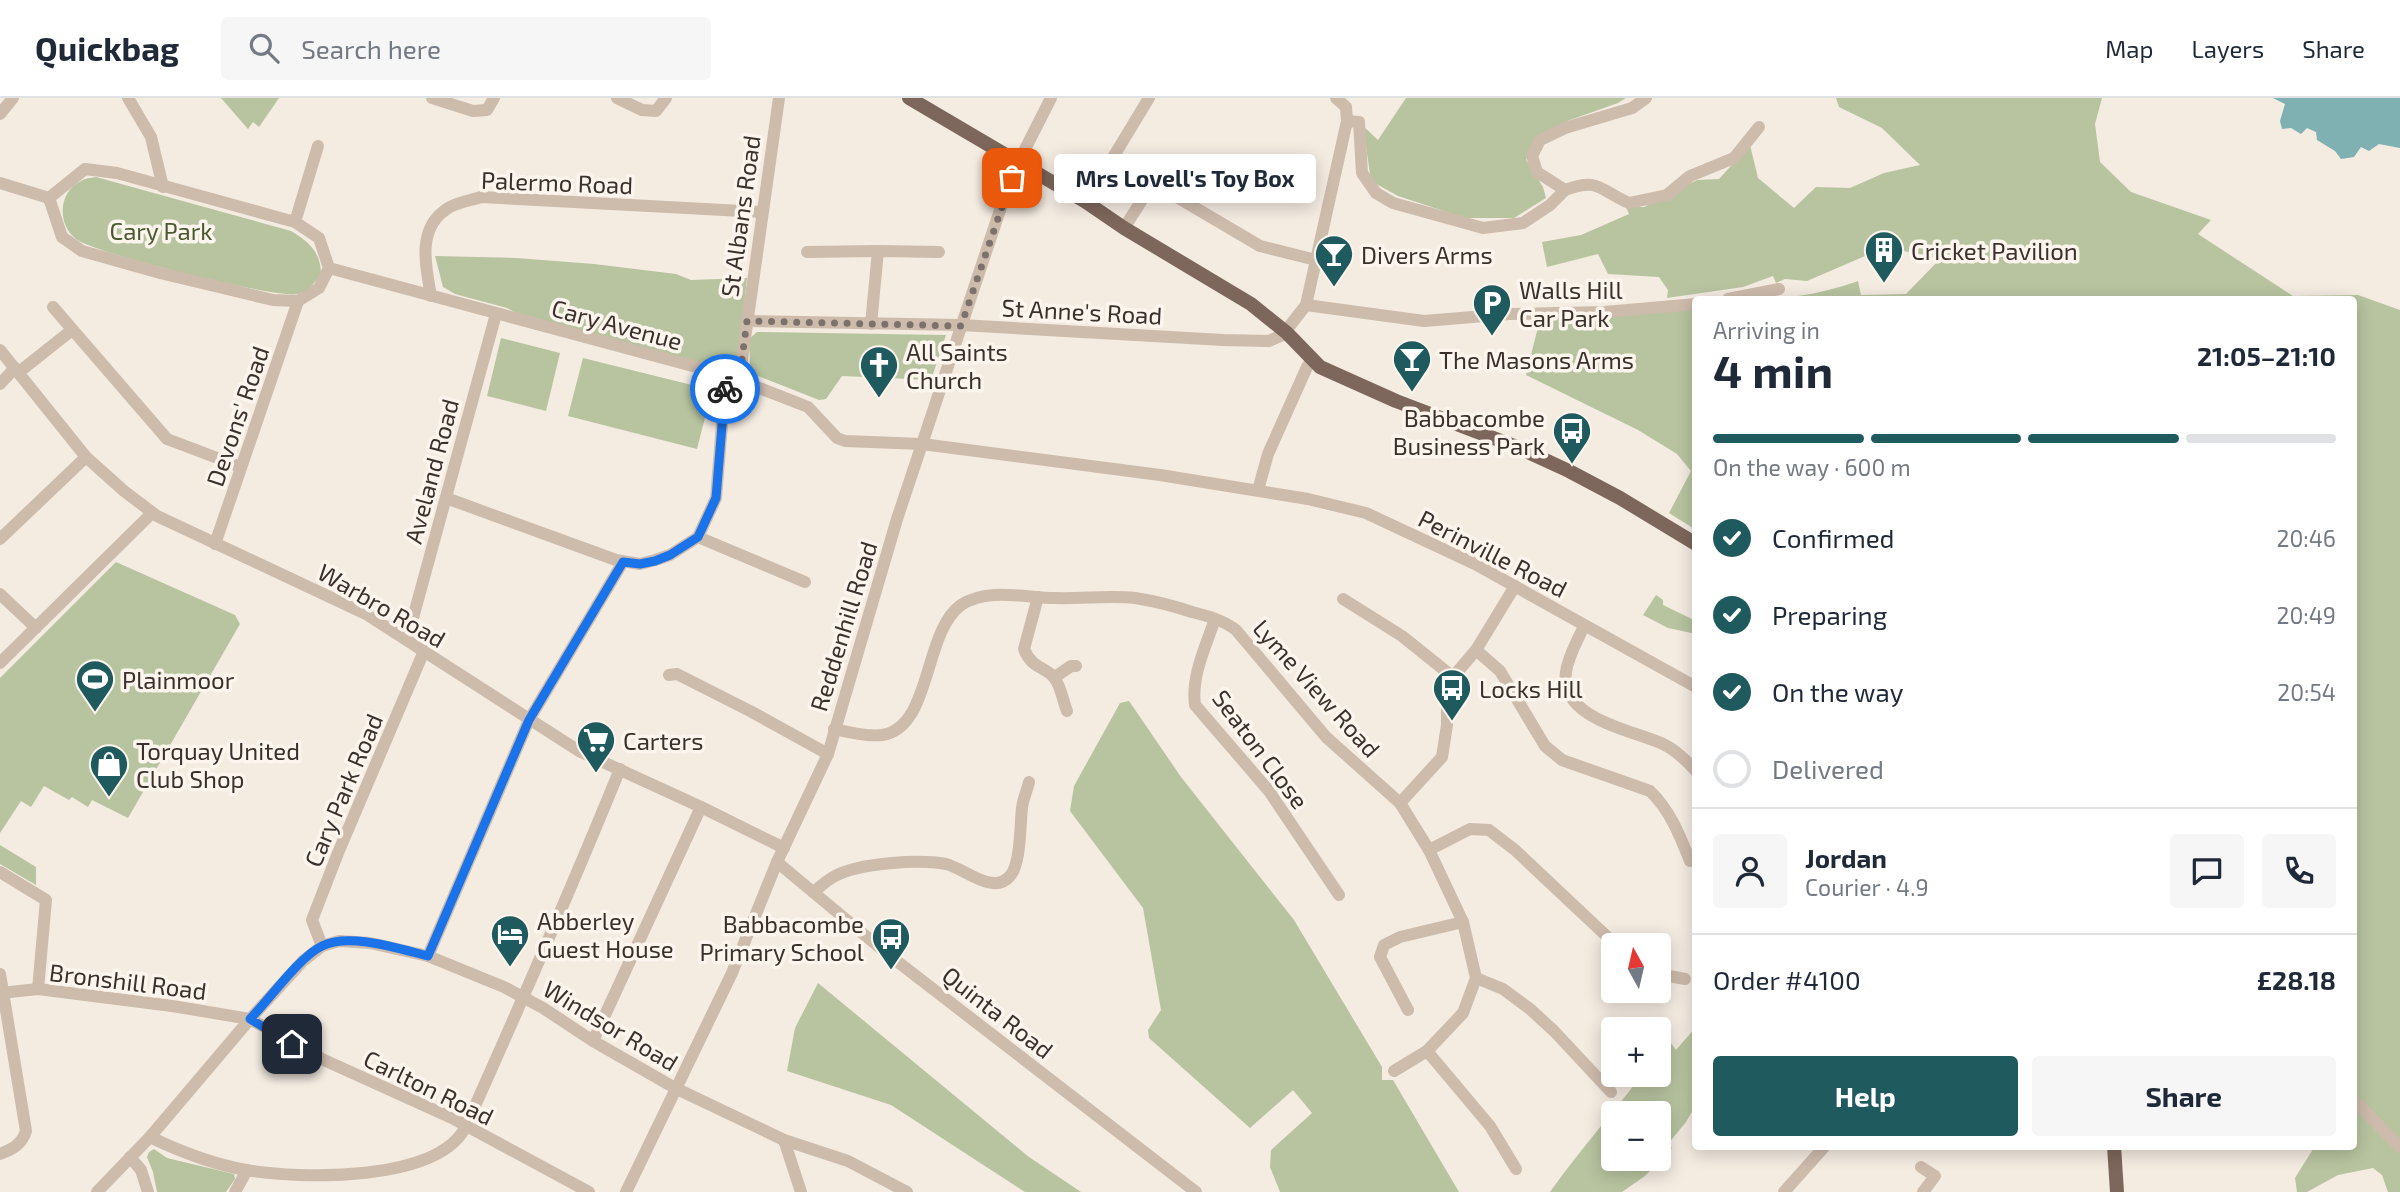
<!DOCTYPE html>
<meta charset="utf-8">
<style>
:root{--surface:#fff;--page:#f6f6f7;--text:#1f2937;--muted:#747a83;--line:#e0e1e3;--accent:#1f5a5e}
body{margin:0;font-family:"Exo 2",sans-serif;background:var(--page);color:var(--text);height:100vh;display:flex;flex-direction:column;font-size:26px;white-space:nowrap}
*{box-sizing:border-box;margin:0}
p{font-size:23px;color:var(--muted)}
.icon{flex:none;width:38px;height:38px;fill:none;stroke:currentColor;stroke-width:2;stroke-linecap:round;stroke-linejoin:round}
.map{position:relative;flex:1;overflow:hidden}
.drawer{position:absolute;left:1692px;top:198px;width:665px;height:854px;display:flex;flex-direction:column;background:var(--surface);border-radius:7px;box-shadow:0 4px 18px #0003}
.drawer>*{flex:none}
.needle{width:46px;rotate:352deg}
.fabs{position:absolute;left:1601px;top:835px;display:grid;gap:14px}
.fabs a{display:grid;place-items:center;width:70px;height:70px;border-radius:7px;background:var(--surface);box-shadow:0 4px 18px #0003;font-size:35px}
.pin{position:absolute;display:grid;place-items:center;width:60px;height:60px;color:#fff;margin:-30px;border-radius:14px;box-shadow:0 4px 10px #0006}
.courier{position:absolute;display:grid;place-items:center;width:70px;height:70px;margin:-35px;border:5px solid #1a73e8;border-radius:50%;background:#fff;color:#222;box-shadow:0 2px 9px #0007}
.bubble{position:absolute;height:49px;border-radius:7px;background:var(--surface);box-shadow:0 4px 18px #0003;font-size:23px;font-weight:700;line-height:49px;text-align:center}
.summary em{font-style:normal;font-weight:700}
.summary div{display:flex;flex-direction:column-reverse}
.summary{display:flex;align-items:center;justify-content:space-between;height:119px;padding:0 21px}
h1{font-size:46px;font-weight:700;line-height:52px}
.bar{display:grid;grid-template-columns:repeat(4,1fr);gap:10px 7px;align-content:center;height:84px;padding:0 21px}
.bar i{height:9px;border-radius:5px;background:var(--line)}
.bar .current{background:var(--accent)}
.bar p{grid-column:span 4}
.line{display:flex;align-items:center;gap:18px;padding:0 21px;border-top:2px solid var(--line)}
.line div{flex:1}
.round{display:grid;place-items:center;flex:none;width:74px;height:74px;border-radius:7px;background:var(--page)}
ol{padding:0 21px;list-style:none}
li{display:flex;align-items:center;gap:21px;height:77px}
li p{margin-inline-start:auto}
li .icon{padding:7px;border-radius:50%;background:var(--accent);color:#fff;stroke-width:4}
li:last-child{color:var(--muted)}
li i{width:38px;height:38px;border:4px solid var(--line);border-radius:50%}
.primary-button{display:flex;gap:14px;margin-top:auto;padding:14px 21px}
.primary-button a{flex:1;height:80px;border-radius:7px;background:var(--accent);color:#fff;font-size:28px;font-weight:700;line-height:80px;text-align:center}
.primary-button a+a{background:var(--page);color:var(--text)}
header{display:flex;align-items:center;gap:42px;box-sizing:border-box;height:98px;padding:0 35px;background:var(--surface);border-bottom:2px solid var(--line)}
header strong{font-size:33px}
nav{display:flex;gap:38px;margin-inline-start:auto;font-size:24px}
.search{width:490px;height:63px;background:var(--page);display:flex;align-items:center;gap:18px;box-sizing:border-box;padding:0 24px;border-radius:7px;color:var(--muted);font-size:26px}
.map>svg:first-child{display:block}
.green{fill:#b8c4a0;fill-rule:evenodd}
.water{fill:#7fb0b2}
.lines{fill:none;stroke-linecap:round;stroke-linejoin:round}
.minor{stroke:#cdbbac;stroke-width:12}
.major{stroke:#7d675c;stroke-width:14}
.done{stroke:#7c716b;stroke-width:7;stroke-dasharray:0 12.6}
.route{stroke:#1a73e8;stroke-width:9}
.labels{text-anchor:middle;dominant-baseline:central;stroke-width:7;stroke-linejoin:round;paint-order:stroke}
.street-label{font-size:24px;fill:#3b302b;stroke:#fbf5ee}
.park-label{font-size:24px;fill:#4a5a2e;stroke:#fbf5ee}
.poi-label{font-size:24px;fill:#3b302b;stroke:#fbf5ee;text-anchor:start}
</style>
<header>
<strong>Quickbag</strong>
<div class="search"><svg class="icon" aria-label="search" viewBox="0 0 24 24"><circle cx="10" cy="10" r="6"/><path d="M15 15l6 6"/></svg>Search here</div>
<nav><a>Map</a><a>Layers</a><a>Share</a></nav>
</header>
<div class="map">
<svg width="2400" height="1094" viewBox="0 0 2400 1094">
<rect width="100%" height="100%" fill="#f4ebe1"/>
<g class="green">
<polygon points="221,0 279,0 259,29 253,24 248,31"/>
<polygon points="1406,0 1626,0 1618,5 1570,22 1535,40 1526,62 1543,89 1546,100 1514,120 1465,120 1398,98 1371,83 1363,28 1378,42"/>
<path d="M1836 0H2102L2095 26 2100 64 2131 94 2211 122 2198 136 2293 198 2358 197 2400 212V1094H2388L2382 1077 2373 1070 2338 1077 2307 1094H2297L2295 1080 2315 1048H2354V869L2357 865 2354 858V201H1764C1776 198 1786 200 1798 198 1819 195 1838 190 1858 183L1861 197 1906 196 1940 161 1886 149 1807 183 1785 181 1776 185 1773 178 1743 189 1667 200 1668 192 1659 179 1608 176 1598 156 1547 169 1542 144 1581 137 1629 116 1626 109H1644L1697 82 1719 81 1750 47 1758 80 1794 110 1816 89 1850 90 1884 75 1920 67 1882 30 1839 9Z"/>
<path d="M96 79 291 133C309 144 320 153 321 175 315 184 310 193 298 196 277 201 93 155 76 141 57 126 58 94 81 83 85 80 91 80 96 79Z"/>
<polygon points="435,158 516,160 594,166 676,176 691,182 747,180 737,278 525,220 507,210 455,196 443,189"/>
<polygon points="1696,211 1696,432 1669,415 1691,373 1677,356 1638,332 1526,277 1542,213"/>
<polygon points="757,234 946,237 931,282 842,278 826,301 819,302 758,278 750,272 749,241"/>
<polygon points="501,240 560,255 546,313 487,298"/>
<polygon points="583,260 712,292 697,351 568,318"/>
<polygon points="116,464 235,517 240,526 128,720 92,702 88,709 72,699 69,702 44,688 31,709 21,703 0,735 0,580"/>
<polygon points="1656,497 1663,502 1663,507 1696,523 1696,536 1668,530 1643,517"/>
<polygon points="1129,603 1181,679 1294,822 1382,969 1382,982 1393,982 1459,1094 1280,1094 1270,1069 1271,1052 1312,1015 1293,992 1250,1030 1149,940 1148,932 1161,912 1143,810 1070,713 1074,688 1120,605"/>
<polygon points="0,747 36,769 36,787 0,766"/>
<polygon points="818,885 1029,1059 1081,1094 1025,1094 891,1007 787,973 795,930"/>
<path d="M1696 929V1007L1686 1024 1668 1046 1672 1050 1645 1078 1622 1094H1550C1579 1053 1612 1016 1642 977L1659 976V956L1670 944 1676 952ZM1614 1015H1659V1060H1614Z"/>
<polygon points="154,1051 167,1060 234,1076 235,1081 226,1094 157,1094 153,1074 147,1059 149,1054"/>
</g>
<polygon class="water" points="2273,0 2400,0 2400,50 2379,46 2369,53 2361,49 2354,59 2341,61 2335,53 2317,42 2316,34 2307,30 2301,36 2291,30 2282,31 2280,23 2285,6"/>
<g class="lines">
<g class="minor">
<polyline points="128,0 151,39 163,89"/>
<polyline points="432,0 473,13 487,12 494,0"/>
<polyline points="617,0 642,12 656,13 666,0"/>
<polyline points="0,16 13,0"/>
<polyline points="1347,23 1359,24 1362,75 1376,95 1393,105 1483,130 1523,125 1550,107 1565,92 1537,74 1532,58 1540,42 1565,30 1632,10 1646,0"/>
<polygon points="85,71 117,75 295,124 319,140 329,170 319,190 298,203 273,202 160,175 82,153 62,139 49,100"/>
<polyline points="0,85 49,100"/>
<path d="M1565 92C1599 79 1599 92 1629 105L1667 97 1690 78 1734 60 1759 29"/>
<polyline points="1086,104 1149,0"/>
<polyline points="295,124 318,48"/>
<polyline points="1124,130 1153,85 1260,148 1316,162"/>
<polyline points="807,154 878,153"/>
<polyline points="329,170 726,277 808,309 837,340 845,343 922,346 1160,377 1308,401 1366,415 1475,466 1696,589"/>
<path d="M431 198C426 170 417 133 444 113 453 105 469 103 481 99L761 114"/>
<polyline points="1728,201 1779,191"/>
<polyline points="1306,207 1424,223 1509,216 1605,214 1696,206"/>
<polyline points="53,209 167,341 241,369"/>
<polyline points="747,223 961,227 1223,242 1269,243 1287,235"/>
<polyline points="871,226 878,153 939,154"/>
<polyline points="1285,234 1306,207 1347,23 1346,9 1336,0"/>
<polyline points="0,252 86,359 124,393 157,418 366,516 579,653 701,709 784,750"/>
<polyline points="19,274 72,232"/>
<polyline points="739,283 779,0"/>
<polyline points="0,286 15,270"/>
<polyline points="1258,392 1268,356 1307,269 1312,262"/>
<polyline points="446,400 616,462 640,466 655,462 670,457 698,439 716,400 726,277"/>
<polyline points="698,439 805,484"/>
<polyline points="0,441 86,359"/>
<polyline points="215,446 298,203"/>
<polyline points="0,496 36,530"/>
<path d="M1038 499 1024 551C1032 572 1048 569 1055 581 1061 589 1063 603 1067 613"/>
<polyline points="1343,501 1402,538 1453,579"/>
<path d="M1215 521C1206 548 1191 578 1195 607L1269 693 1339 797"/>
<path d="M1584 528C1578 542 1568 558 1566 574 1559 621 1633 632 1663 646 1676 652 1686 662 1696 673"/>
<polyline points="407,542 496,216"/>
<path d="M1476 552 1500 573 1545 648 1562 662 1650 693C1670 712 1680 738 1690 763"/>
<polyline points="0,565 152,415"/>
<polyline points="669,577 677,576 750,613 828,656"/>
<polyline points="1055,579 1071,568 1076,568"/>
<path d="M834 631C848 634 868 639 882 637 932 630 923 534 961 507 988 489 1026 500 1055 500 1082 501 1109 497 1135 500 1154 503 1174 508 1192 514 1208 518 1223 522 1236 532L1326 639 1400 705 1429 752 1463 824 1476 880 1463 915 1427 953 1394 973"/>
<polyline points="1400,705 1442,659 1447,627 1447,608 1453,579 1476,552 1515,488"/>
<polyline points="1429,752 1470,731 1489,732 1515,752 1616,847"/>
<polyline points="777,764 885,854 1196,1094"/>
<polyline points="0,774 46,802 38,891"/>
<path d="M813 794C820 789 827 782 835 778 859 765 919 761 946 766 964 770 993 798 1010 778 1021 766 1020 726 1022 710 1023 701 1027 693 1029 684"/>
<polyline points="322,848 312,822 338,755 424,553"/>
<polyline points="428,858 529,622 623,464"/>
<path d="M0 876 26 1033C22 1046 13 1051 0 1056"/>
<polyline points="1659,876 1685,881"/>
<polyline points="1476,880 1503,891 1530,911 1554,933 1611,994"/>
<polyline points="0,895 38,891 172,908 250,921 324,962 452,1020 589,1094"/>
<polyline points="1408,912 1380,859 1384,847 1400,839 1463,824"/>
<polyline points="593,943 701,709"/>
<polyline points="1427,953 1490,1028 1516,1071"/>
<polyline points="2354,1002 2400,1049"/>
<path d="M150 1039C181 1054 212 1066 246 1072 299 1081 439 1085 466 1028 519 910 571 791 620 671"/>
<polyline points="784,1042 801,1094"/>
<polyline points="130,1059 141,1072 148,1094"/>
<polyline points="1921,1069 1935,1078 1923,1094"/>
<polyline points="97,1094 150,1039 250,921 303,863 322,848 339,843 370,845 428,858 504,889 543,910 593,943 675,990 784,1042 848,1063 907,1094"/>
<polyline points="235,1094 247,1072"/>
<polyline points="626,1094 732,875 777,764 828,656 897,421 1004,100 1018,65 1051,0"/>
<polyline points="1784,1094 1825,1048"/>
</g>
<g class="major">
<polyline points="909,0 1086,104 1124,130 1251,206 1287,235 1320,269 1396,303 1517,349 1569,373 1620,400 1696,446"/>
<polyline points="2114,1048 2117,1094"/>
</g>
</g>
<g class="lines">
<polyline class="done" points="725,291 726,277 739,283 747,223 961,228 1012,80"/>
<path class="route" d="M292 946 250 921C269 902 299 859 322 848 349 834 400 851 428 858L529 622 623 464 640 466 655 463 670 457 698 439 716 400 725 291"/>
</g>
<defs>
<g id="building-pin" transform="scale(2.0125)"><path d="M0 17L-7.5 6A9.5 9.5 0 1 1 7.5 6Z" fill="#1f5a5e" stroke="#fbf5ee"/><path d="M-4-6H4V6H1V3H-1V6H-4ZM-2.5-4.3h1.7v1.8h-1.7ZM.8-4.3h1.7v1.8H.8ZM-2.5-1h1.7V.8h-1.7ZM.8-1h1.7V.8H.8Z" fill="#fff"/></g>
<g id="bar-pin" transform="scale(2.0125)"><path d="M0 17L-7.5 6A9.5 9.5 0 1 1 7.5 6Z" fill="#1f5a5e" stroke="#fbf5ee"/><path d="M-6-5H6L.8 .8V4.5H3.5V6h-7V4.5H-.8V.8Z" fill="#fff"/></g>
<g id="parking-pin" transform="scale(2.0125)"><path d="M0 17L-7.5 6A9.5 9.5 0 1 1 7.5 6Z" fill="#1f5a5e" stroke="#fbf5ee"/><path d="M-3.5-5.5H1a3.5 3.5 0 0 1 0 7H-1V5.5H-3.5ZM-1-3.4V-.6H.8a1.4 1.4 0 0 0 0-2.8Z" fill="#fff"/></g>
<g id="church-pin" transform="scale(2.0125)"><path d="M0 17L-7.5 6A9.5 9.5 0 1 1 7.5 6Z" fill="#1f5a5e" stroke="#fbf5ee"/><path d="M-1.2-6h2.4v3.5h3.3v2.4h-3.3V6h-2.4V-.1h-3.3v-2.4h3.3Z" fill="#fff"/></g>
<g id="bus-pin" transform="scale(2.0125)"><path d="M0 17L-7.5 6A9.5 9.5 0 1 1 7.5 6Z" fill="#1f5a5e" stroke="#fbf5ee"/><path d="M-5-6H5V4H4V6H2V4H-2V6H-4V4H-5ZM-3.5-4V0h7V-4ZM-3.5 1.2v1.5H-2V1.2ZM2 1.2v1.5H3.5V1.2Z" fill="#fff"/></g>
<g id="stadium-pin" transform="scale(2.0125)"><path d="M0 17L-7.5 6A9.5 9.5 0 1 1 7.5 6Z" fill="#1f5a5e" stroke="#fbf5ee"/><path d="M0-5a6.5 5 0 1 0 0 10a6.5 5 0 1 0 0-10ZM-3.5-1.8h7v3.6h-7Z" fill="#fff"/></g>
<g id="supermarket-pin" transform="scale(2.0125)"><path d="M0 17L-7.5 6A9.5 9.5 0 1 1 7.5 6Z" fill="#1f5a5e" stroke="#fbf5ee"/><path d="M-6-5.5h2.5l.6 2H6L4.5 2H-2.5L-4.4-4H-6ZM-1.5 3.2a1.3 1.3 0 1 0 .1 0ZM3 3.2a1.3 1.3 0 1 0 .1 0Z" fill="#fff"/></g>
<g id="shop-pin" transform="scale(2.0125)"><path d="M0 17L-7.5 6A9.5 9.5 0 1 1 7.5 6Z" fill="#1f5a5e" stroke="#fbf5ee"/><path d="M-5-2.5h2.3a2.7 3.5 0 0 1 5.4 0H5L5.5 6h-11ZM-1.5-2.5h3a1.5 2.3 0 0 0-3 0Z" fill="#fff"/></g>
<g id="hotel-pin" transform="scale(2.0125)"><path d="M0 17L-7.5 6A9.5 9.5 0 1 1 7.5 6Z" fill="#1f5a5e" stroke="#fbf5ee"/><path d="M-6-4.5h1.5V1H6V5H4.5V3h-9V5H-6ZM-4 0a1.8 1.8 0 1 1 3.6 0ZM.5 0V-2.5h3Q6-2.5 6 0Z" fill="#fff"/></g>
</defs>
<g fill-rule="evenodd">
<use href="#building-pin" x="1884" y="152"/>
<use href="#bar-pin" x="1334" y="156"/>
<use href="#parking-pin" x="1492" y="205"/>
<use href="#bar-pin" x="1412" y="261"/>
<use href="#church-pin" x="879" y="267"/>
<use href="#bus-pin" x="1572" y="333"/>
<use href="#stadium-pin" x="95" y="581"/>
<use href="#bus-pin" x="1452" y="590"/>
<use href="#supermarket-pin" x="596" y="642"/>
<use href="#shop-pin" x="109" y="666"/>
<use href="#hotel-pin" x="510" y="836"/>
<use href="#bus-pin" x="891" y="839"/>
</g>
<g class="labels">
<g class="street-label">
<text transform="translate(557 84) rotate(2)">Palermo Road</text>
<text transform="translate(740 118) rotate(-82)">St Albans Road</text>
<text transform="translate(1082 213) rotate(3)">St Anne's Road</text>
<text transform="translate(617 226) rotate(15)">Cary Avenue</text>
<text transform="translate(237 318) rotate(-71)">Devons' Road</text>
<text transform="translate(431 373) rotate(-75)">Aveland Road</text>
<text transform="translate(1493 455) rotate(27)">Perinville Road</text>
<text transform="translate(382 507) rotate(30)">Warbro Road</text>
<text transform="translate(843 528) rotate(-73)">Reddenhill Road</text>
<text transform="translate(1317 590) rotate(48)">Lyme View Road</text>
<text transform="translate(1261 651) rotate(53)">Seaton Close</text>
<text transform="translate(343 692) rotate(-67)">Cary Park Road</text>
<text transform="translate(128 883) rotate(7)">Bronshill Road</text>
<text transform="translate(998 914) rotate(38)">Quinta Road</text>
<text transform="translate(611 927) rotate(31)">Windsor Road</text>
<text transform="translate(429 989) rotate(26)">Carlton Road</text>
</g>
<g class="park-label">
<text x="161" y="132">Cary Park</text>
</g>
<g class="poi-label">
<text x="1911" y="152">Cricket Pavilion</text>
<text x="1361" y="156">Divers Arms</text>
<text x="1519" y="191">Walls Hill<tspan x="1519" dy="28">Car Park</tspan></text>
<text x="906" y="253">All Saints<tspan x="906" dy="28">Church</tspan></text>
<text x="1439" y="261">The Masons Arms</text>
<text x="1545" y="319" text-anchor="end">Babbacombe<tspan x="1545" dy="28">Business Park</tspan></text>
<text x="122" y="581">Plainmoor</text>
<text x="1479" y="590">Locks Hill</text>
<text x="623" y="642">Carters</text>
<text x="136" y="652">Torquay United<tspan x="136" dy="28">Club Shop</tspan></text>
<text x="537" y="822">Abberley<tspan x="537" dy="28">Guest House</tspan></text>
<text x="864" y="825" text-anchor="end">Babbacombe<tspan x="864" dy="28">Primary School</tspan></text>
</g>
</g>
</svg>
<div class="fabs">
<a><svg class="needle" viewBox="-14 -14 28 28"><path d="M0-13l5 13h-10z" fill="#e53935"/><path d="M0 13l5-13h-10z" fill="#747a83"/></svg></a>
<a>+</a>
<a>−</a>
</div>
<div class="pin" style="left:1012px;top:80px;background:#ea580c"><svg class="icon" aria-label="bag" viewBox="0 0 24 24"><path d="M5 8h14l-1 12H6zM9 8a3 3 0 0 1 6 0"/></svg></div>
<div class="pin" style="left:292px;top:946px;background:#1f2937"><svg class="icon" aria-label="home" viewBox="0 0 24 24"><path d="M3 11l9-7 9 7M6 9v11h12V9"/></svg></div>
<div class="courier" style="left:725px;top:291px"><svg class="icon" aria-label="bike" viewBox="0 0 24 24"><circle cx="6" cy="16" r="4"/><circle cx="18" cy="16" r="4"/><path d="M6 16l4-8h5l3 8M10 8l3 8H6M13 5h3"/></svg></div>
<div class="bubble" style="left:1054px;top:56px;width:262px">Mrs Lovell's Toy Box</div>
<section class="drawer">
<div class="summary"><div><h1>4 min</h1><p>Arriving in</p></div><em>21:05–21:10</em></div>
<div class="bar"><i class="current"></i><i class="current"></i><i class="current"></i><i></i><p>On the way · 600 m</p></div>
<ol>
<li><svg class="icon" aria-label="check" viewBox="0 0 24 24"><path d="M5 12l5 5 9-10"/></svg>Confirmed<p>20:46</p></li>
<li><svg class="icon" aria-label="check" viewBox="0 0 24 24"><path d="M5 12l5 5 9-10"/></svg>Preparing<p>20:49</p></li>
<li><svg class="icon" aria-label="check" viewBox="0 0 24 24"><path d="M5 12l5 5 9-10"/></svg>On the way<p>20:54</p></li>
<li><i></i>Delivered</li>
</ol>
<div class="line" style="height:126px"><a class="round"><svg class="icon" aria-label="person" viewBox="0 0 24 24"><circle cx="12" cy="8" r="4"/><path d="M4 21q1-7 8-7t8 7"/></svg></a><div><b>Jordan</b><p>Courier · 4.9</p></div><a class="round"><svg class="icon" aria-label="chat" viewBox="0 0 24 24"><path d="M4 5h16v11H9l-5 4z"/></svg></a><a class="round"><svg class="icon" aria-label="phone" viewBox="0 0 24 24"><path d="M5 4h4l2 5-3 2q2 4 5 5l2-3 5 2v4C11 20 4 13 5 4z"/></svg></a></div>
<div class="line" style="height:91px"><div>Order #4100</div><b>£28.18</b></div>
<div class="primary-button"><a>Help</a><a>Share</a></div>
</section>
</div>
